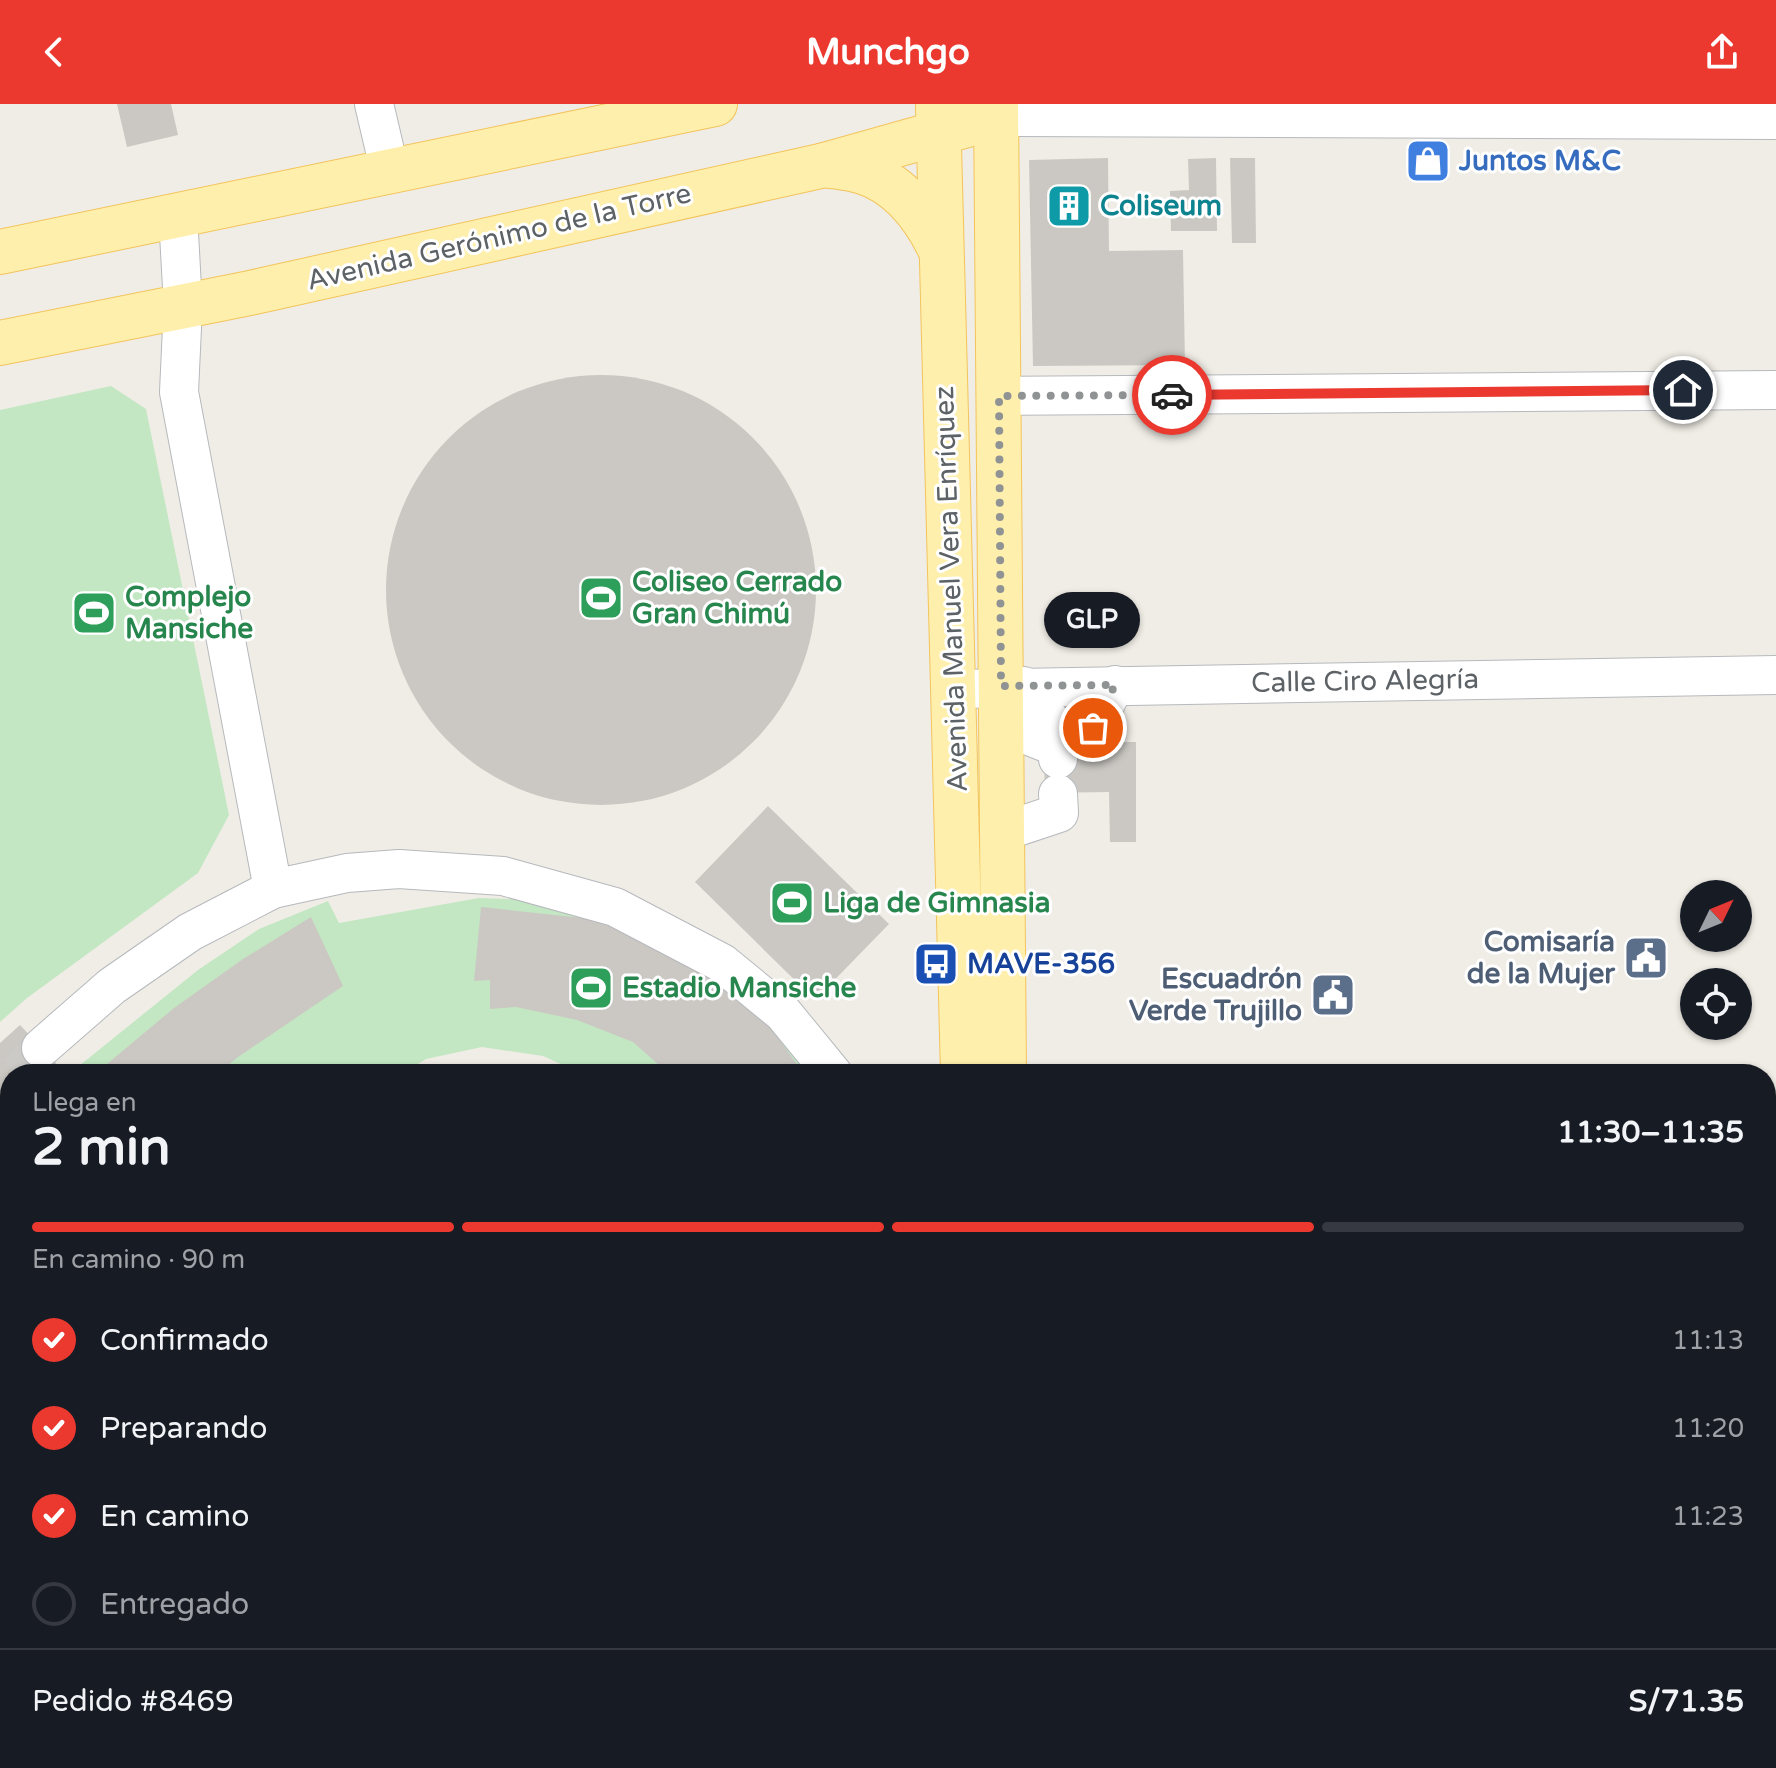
<!DOCTYPE html>
<html lang="es">
<meta charset="utf-8">
<style>
:root{--surface:#171b24;--page:#242831;--text:#f1f3f6;--muted:#9ea1a6;--line:#363941;--accent:#eb3930}
body{margin:0;font-family:"Varela Round",sans-serif;background:var(--page);color:var(--text);height:100vh;display:flex;flex-direction:column;font-size:30px;white-space:nowrap}
*{box-sizing:border-box;margin:0}
p{font-size:26px;color:var(--muted)}
.icon{flex:none;width:44px;height:44px;fill:none;stroke:currentColor;stroke-width:2;stroke-linecap:round;stroke-linejoin:round}
.map{position:relative;flex:1;overflow:hidden}
.side{position:absolute;left:0px;top:960px;width:1776px;height:704px;display:flex;flex-direction:column;background:var(--surface);border-radius:32px 32px 0 0;box-shadow:0 2px 6px #0004}
.side>*{flex:none}
.needle{width:52px;rotate:47deg}
.controls{position:absolute;left:1680px;top:776px;display:grid;gap:16px}
.controls a{display:grid;place-items:center;width:72px;height:72px;border-radius:50%;background:var(--surface);box-shadow:0 2px 6px #0004;font-size:40px}
.pin{position:absolute;display:grid;place-items:center;width:68px;height:68px;color:#fff;margin:-34px;border:4px solid #fff;border-radius:50%;box-shadow:0 2px 8px #0007}
.courier{position:absolute;display:grid;place-items:center;width:80px;height:80px;margin:-40px;border:6px solid #eb3930;border-radius:50%;background:#fff;color:#222;box-shadow:0 2px 10px #0007}
.bubble{position:absolute;height:56px;border-radius:28px;background:var(--surface);box-shadow:0 2px 6px #0004;font-size:26px;font-weight:800;line-height:56px;text-align:center}
.headline em{font-style:normal;font-weight:800}
.headline div{display:flex;flex-direction:column-reverse}
.headline{display:flex;align-items:center;justify-content:space-between;height:136px;padding:0 32px}
h1{font-size:52px;font-weight:800;line-height:60px}
.bar{display:grid;grid-template-columns:repeat(4,1fr);gap:12px 8px;align-content:center;height:96px;padding:0 32px}
.bar i{height:10px;border-radius:6px;background:var(--line)}
.bar .current{background:var(--accent)}
.bar p{grid-column:span 4}
.line{display:flex;align-items:center;gap:20px;padding:0 32px;border-top:2px solid var(--line)}
.line div{flex:1}
ol{padding:0 32px;list-style:none}
li{display:flex;align-items:center;gap:24px;height:88px}
li p{margin-inline-start:auto}
li .icon{padding:8px;border-radius:50%;background:var(--accent);color:#fff;stroke-width:4}
li:last-child{color:var(--muted)}
li i{width:44px;height:44px;border:4px solid var(--line);border-radius:50%}
header{display:flex;justify-content:space-between;align-items:center;height:104px;padding:0 32px;background:var(--accent);color:#fff;font-size:36px;font-weight:800}
.map>svg:first-child{display:block}
.green{fill:#c3e7c2}
.building{fill:#cbc8c3}
.lines{fill:none;stroke-linecap:round;stroke-linejoin:round}
.minor-tunnel{stroke:#cbcac6;stroke-width:38;stroke-dasharray:38 19;stroke-linecap:butt}
.minor-casing{stroke:#b6b9bd;stroke-width:40}
.major-casing{stroke:#f3c45c;stroke-width:46}
.minor{stroke:#fff;stroke-width:38}
.major{stroke:#ffefac;stroke-width:44}
.done{stroke:#909393;stroke-width:8;stroke-dasharray:0 14.4}
.route{stroke:#eb3930;stroke-width:10}
.labels{text-anchor:middle;dominant-baseline:central;stroke-width:6;stroke-linejoin:round;paint-order:stroke}
.shop-label{font-size:28px;font-weight:bold;fill:#366cbe;stroke:#fff;text-anchor:start}
.culture-label{font-size:28px;font-weight:bold;fill:#0d838f;stroke:#fff;text-anchor:start}
.street-label{font-size:28px;fill:#5d6266;stroke:#fff}
.leisure-label{font-size:28px;font-weight:bold;fill:#27864d;stroke:#fff;text-anchor:start}
.service-label{font-size:28px;font-weight:bold;fill:#4e5e75;stroke:#fff;text-anchor:end}
.transit-label{font-size:28px;font-weight:bold;fill:#164399;stroke:#fff;text-anchor:start}
</style>
<header><svg class="icon" aria-label="back" viewBox="0 0 24 24"><path d="M15 5l-7 7 7 7"/></svg>Munchgo<svg class="icon" aria-label="share" viewBox="0 0 24 24"><path d="M12 15V3M7 8l5-5 5 5M5 13v7h14v-7"/></svg></header>
<div class="map">
<svg width="1776" height="1664" viewBox="0 0 1776 1664">
<rect width="100%" height="100%" fill="#f0ede6"/>
<g class="green">
<polygon points="111,282 146,305 229,711 198,769 27,894 0,918 0,306"/>
<polygon points="479,794 536,796 611,807 773,918 810,970 583,970 543,952 482,943 426,955 402,970 69,970 198,866 259,825 328,797 339,819"/>
<polygon points="10,1024 10,1347 0,1357 0,1033"/>
<polygon points="0,1582 10,1597 10,1654 70,1654 85,1664 0,1664"/>
<polygon points="248,1654 578,1654 565,1664 221,1664"/>
</g>
<g class="building">
<polygon points="117,0 171,0 178,31 127,43"/>
<polygon points="1108,54 1109,147 1183,146 1185,261 1033,262 1029,56"/>
<polygon points="1216,54 1217,127 1171,127 1170,87 1189,86 1188,55"/>
<polygon points="1230,54 1255,54 1256,139 1232,139"/>
<circle cx="601" cy="486" r="215"/>
<polygon points="1109,638 1136,638 1136,738 1110,738 1109,688 1045,689 1044,654 1109,654"/>
<polygon points="768,702 889,820 815,896 695,778"/>
<polygon points="481,803 611,817 701,861 770,923 804,970 669,970 633,938 577,916 516,903 490,905 490,876 474,877"/>
<polygon points="311,813 343,882 238,953 217,970 95,970 174,904 243,855"/>
<polygon points="20,921 66,970 10,970 10,1024 0,1033 0,939"/>
<polygon points="10,1051 10,1161 0,1172 0,1061"/>
<polygon points="425,1654 568,1654 555,1664 408,1664"/>
<polygon points="683,1654 877,1654 877,1664 674,1664"/>
<polygon points="1651,1654 1682,1654 1682,1664 1652,1664"/>
</g>
<g class="lines">
<polyline class="minor-tunnel" points="17,970 41,944"/>
<g class="minor-casing">
<g id="minor">
<polyline points="374,0 390,68"/>
<polyline points="995,13 1776,16"/>
<polyline points="178,111 183,202 179,288 273,785"/>
<polyline points="999,292 1776,286"/>
<polyline points="1024,582 1057,625 1093,624 1115,581"/>
<polyline points="954,585 1776,571"/>
<polyline points="1001,621 1057,643 1058,655"/>
<polyline points="1002,728 1059,709 1058,690"/>
<polyline points="41,944 112,882 190,828 273,785 347,769 399,765 503,772 615,803 722,859 783,909 833,970"/>
<polyline points="1766,1057 1776,1057"/>
<polyline points="1766,1115 1776,1115"/>
<polyline points="1766,1457 1776,1143"/>
<polyline points="627,1664 638,1654"/>
<polyline points="1759,1664 1760,1654"/>
</g>
</g>
<g class="major-casing">
<g id="major">
<polyline points="996,0 1004,970"/>
<polyline points="938,2 963,970"/>
<path d="M825 61C837 63 851 64 863 68 901 80 925 113 941 147"/>
<polyline points="0,148 715,0"/>
<polyline points="0,239 250,189 825,61 995,13"/>
<polyline points="960,1664 960,1654"/>
<polyline points="1003,1664 1003,1654"/>
</g>
</g>
<use href="#minor" class="minor"/>
<use href="#major" class="major"/>
</g>
<g class="lines">
<polyline class="done" points="1093,624 1115,581 1001,582 999,292 1172,291"/>
<polyline class="route" points="1172,291 1683,286"/>
</g>
<defs>
<g id="shop-square" transform="scale(2.3)"><rect x="-9" y="-9" width="18" height="18" rx="4" fill="#3f7fe0" stroke="#fff"/><path d="M-5-2.5h2.3a2.7 3.5 0 0 1 5.4 0H5L5.5 6h-11ZM-1.5-2.5h3a1.5 2.3 0 0 0-3 0Z" fill="#fff"/></g>
<g id="building-square" transform="scale(2.3)"><rect x="-9" y="-9" width="18" height="18" rx="4" fill="#0f9aa8" stroke="#fff"/><path d="M-4-6H4V6H1V3H-1V6H-4ZM-2.5-4.3h1.7v1.8h-1.7ZM.8-4.3h1.7v1.8H.8ZM-2.5-1h1.7V.8h-1.7ZM.8-1h1.7V.8H.8Z" fill="#fff"/></g>
<g id="stadium-square" transform="scale(2.3)"><rect x="-9" y="-9" width="18" height="18" rx="4" fill="#2e9e5b" stroke="#fff"/><path d="M0-5a6.5 5 0 1 0 0 10a6.5 5 0 1 0 0-10ZM-3.5-1.8h7v3.6h-7Z" fill="#fff"/></g>
<g id="civic-square" transform="scale(2.3)"><rect x="-9" y="-9" width="18" height="18" rx="4" fill="#5c6f8a" stroke="#fff"/><path d="M-.6-6.5H3V-4.5H.6V-3L4-1V1h2V6H-6V1h2V-1L-.6-3ZM-1.2 2.5V6h2.4V2.5Z" fill="#fff"/></g>
<g id="bus-square" transform="scale(2.3)"><rect x="-9" y="-9" width="18" height="18" rx="4" fill="#1a4fb4" stroke="#fff"/><path d="M-5-6H5V4H4V6H2V4H-2V6H-4V4H-5ZM-3.5-4V0h7V-4ZM-3.5 1.2v1.5H-2V1.2ZM2 1.2v1.5H3.5V1.2Z" fill="#fff"/></g>
</defs>
<g fill-rule="evenodd">
<use href="#shop-square" x="1428" y="57"/>
<use href="#building-square" x="1069" y="102"/>
<use href="#stadium-square" x="601" y="494"/>
<use href="#stadium-square" x="94" y="509"/>
<use href="#stadium-square" x="792" y="799"/>
<use href="#civic-square" x="1646" y="854"/>
<use href="#bus-square" x="936" y="860"/>
<use href="#stadium-square" x="591" y="884"/>
<use href="#civic-square" x="1333" y="891"/>
</g>
<g class="labels">
<g class="shop-label">
<text x="1459" y="57">Juntos M&amp;C</text>
</g>
<g class="culture-label">
<text x="1100" y="102">Coliseum</text>
</g>
<g class="street-label">
<text transform="translate(499 133) rotate(-13)">Avenida Gerónimo de la Torre</text>
<text transform="translate(951 485) rotate(-92)">Avenida Manuel Vera Enríquez</text>
<text transform="translate(1365 577) rotate(-1)">Calle Ciro Alegría</text>
</g>
<g class="leisure-label">
<text x="632" y="478">Coliseo Cerrado<tspan x="632" dy="32">Gran Chimú</tspan></text>
<text x="125" y="493">Complejo<tspan x="125" dy="32">Mansiche</tspan></text>
<text x="823" y="799">Liga de Gimnasia</text>
<text x="622" y="884">Estadio Mansiche</text>
</g>
<g class="service-label">
<text x="1615" y="838">Comisaría<tspan x="1615" dy="32">de la Mujer</tspan></text>
<text x="1302" y="875">Escuadrón<tspan x="1302" dy="32">Verde Trujillo</tspan></text>
</g>
<g class="transit-label">
<text x="967" y="860">MAVE-356</text>
</g>
</g>
</svg>
<div class="controls">
<a><svg class="needle" viewBox="-14 -14 28 28"><path d="M0-13l5 13h-10z" fill="#e53935"/><path d="M0 13l5-13h-10z" fill="#9ea1a6"/></svg></a>
<a><svg class="icon" aria-label="locate" viewBox="0 0 24 24"><circle cx="12" cy="12" r="6"/><path d="M12 2v4M12 18v4M2 12h4M18 12h4"/></svg></a>
</div>
<div class="pin" style="left:1093px;top:624px;background:#ea580c"><svg class="icon" aria-label="bag" viewBox="0 0 24 24"><path d="M5 8h14l-1 12H6zM9 8a3 3 0 0 1 6 0"/></svg></div>
<div class="pin" style="left:1683px;top:286px;background:#1f2937"><svg class="icon" aria-label="home" viewBox="0 0 24 24"><path d="M3 11l9-7 9 7M6 9v11h12V9"/></svg></div>
<div class="courier" style="left:1172px;top:291px"><svg class="icon" aria-label="car" viewBox="0 0 24 24"><path d="M5 17H2v-5l4-1 3-4h7l3 4 3 1v5h-3M9 17h6M6 11h13"/><circle cx="7" cy="17" r="2"/><circle cx="17" cy="17" r="2"/></svg></div>
<div class="bubble" style="left:1044px;top:488px;width:96px">GLP</div>
<section class="side">
<div class="headline"><div><h1>2 min</h1><p>Llega en</p></div><em>11:30–11:35</em></div>
<div class="bar"><i class="current"></i><i class="current"></i><i class="current"></i><i></i><p>En camino · 90 m</p></div>
<ol>
<li><svg class="icon" aria-label="check" viewBox="0 0 24 24"><path d="M5 12l5 5 9-10"/></svg>Confirmado<p>11:13</p></li>
<li><svg class="icon" aria-label="check" viewBox="0 0 24 24"><path d="M5 12l5 5 9-10"/></svg>Preparando<p>11:20</p></li>
<li><svg class="icon" aria-label="check" viewBox="0 0 24 24"><path d="M5 12l5 5 9-10"/></svg>En camino<p>11:23</p></li>
<li><i></i>Entregado</li>
</ol>
<div class="line" style="height:104px"><div>Pedido #8469</div><b>S/71.35</b></div>
</section>
</div>
